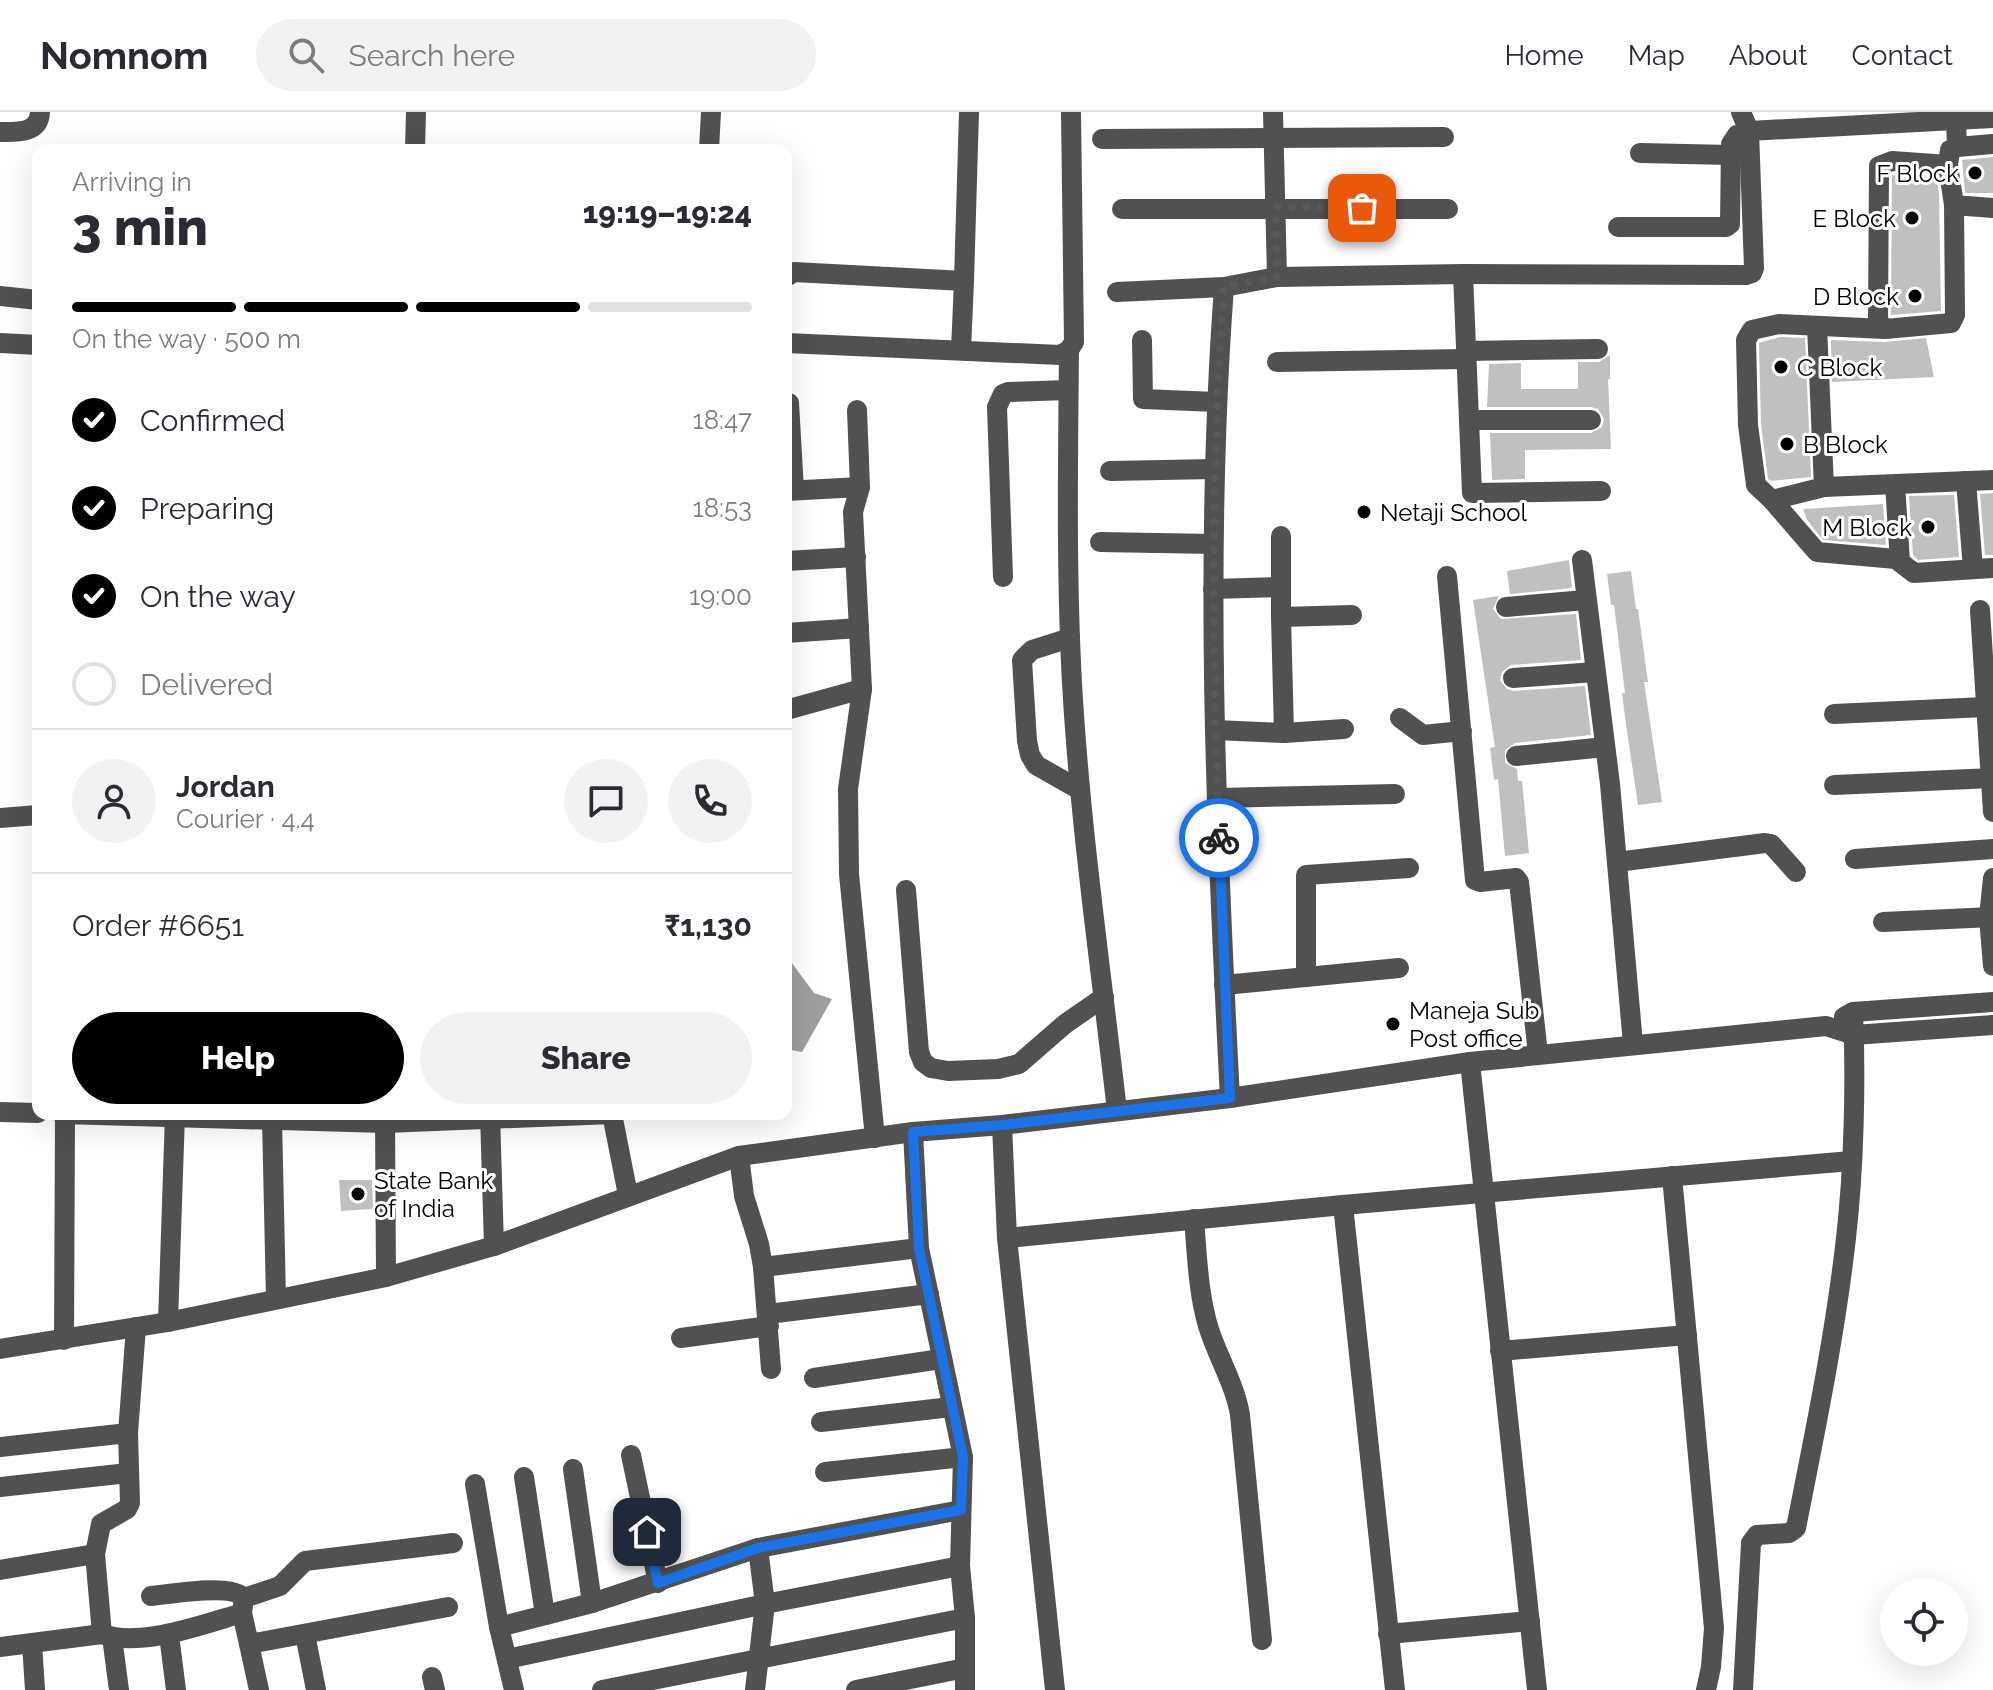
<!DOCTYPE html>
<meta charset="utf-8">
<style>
:root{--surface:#fff;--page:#f2f2f3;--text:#2b2b33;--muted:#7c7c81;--line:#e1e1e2;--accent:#000}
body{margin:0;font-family:Raleway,sans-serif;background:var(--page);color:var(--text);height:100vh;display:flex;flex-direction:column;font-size:30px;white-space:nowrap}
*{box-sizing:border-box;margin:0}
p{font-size:26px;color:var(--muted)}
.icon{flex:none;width:44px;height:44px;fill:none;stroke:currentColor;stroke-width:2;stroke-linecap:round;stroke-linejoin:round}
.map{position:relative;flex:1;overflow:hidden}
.side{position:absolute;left:32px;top:32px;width:760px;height:976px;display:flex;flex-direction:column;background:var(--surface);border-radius:16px;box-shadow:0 8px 32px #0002}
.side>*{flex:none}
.buttons{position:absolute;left:1880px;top:1466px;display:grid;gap:16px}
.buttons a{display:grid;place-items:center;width:88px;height:88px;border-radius:50%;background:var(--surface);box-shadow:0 8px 32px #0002;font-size:40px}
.pin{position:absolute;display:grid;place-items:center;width:68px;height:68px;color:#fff;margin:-34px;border-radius:16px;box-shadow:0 4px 12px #0006}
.courier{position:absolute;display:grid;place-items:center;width:80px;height:80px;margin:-40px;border:6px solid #1a73e8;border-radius:50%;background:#fff;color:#222;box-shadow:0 2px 10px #0007}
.head em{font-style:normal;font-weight:800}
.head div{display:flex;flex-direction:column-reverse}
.head{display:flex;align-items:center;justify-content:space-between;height:136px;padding:0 40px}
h1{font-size:52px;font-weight:800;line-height:60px}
.bar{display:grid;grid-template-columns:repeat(4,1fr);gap:12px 8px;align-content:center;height:96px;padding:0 40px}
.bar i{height:10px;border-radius:6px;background:var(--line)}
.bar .on{background:var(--accent)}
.bar p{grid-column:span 4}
.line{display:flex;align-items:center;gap:20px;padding:0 40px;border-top:2px solid var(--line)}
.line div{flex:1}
.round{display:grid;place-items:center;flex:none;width:84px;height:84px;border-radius:42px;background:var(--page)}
ol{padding:0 40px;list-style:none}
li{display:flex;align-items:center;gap:24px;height:88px}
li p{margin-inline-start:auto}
li .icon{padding:8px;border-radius:50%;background:var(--accent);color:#fff;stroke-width:4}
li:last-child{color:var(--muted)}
li i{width:44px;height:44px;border:4px solid var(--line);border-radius:50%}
.cta{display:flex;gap:16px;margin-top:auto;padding:16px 40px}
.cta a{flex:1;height:92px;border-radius:48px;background:var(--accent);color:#fff;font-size:32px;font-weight:800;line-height:92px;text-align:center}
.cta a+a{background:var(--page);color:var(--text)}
header{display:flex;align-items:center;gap:48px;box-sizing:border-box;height:112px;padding:0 40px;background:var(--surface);border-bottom:2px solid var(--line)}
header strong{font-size:38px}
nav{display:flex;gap:44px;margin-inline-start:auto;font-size:28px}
.search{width:560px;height:72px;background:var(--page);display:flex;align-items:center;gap:20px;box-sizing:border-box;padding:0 28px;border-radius:44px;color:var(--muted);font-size:30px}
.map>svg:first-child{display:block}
.water{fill:#9f9f9f}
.building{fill:#c0c0c0}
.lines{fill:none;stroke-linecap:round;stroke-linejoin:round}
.minor{stroke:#515151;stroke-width:20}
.done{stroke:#595959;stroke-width:8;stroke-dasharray:0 14.4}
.route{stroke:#1a73e8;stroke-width:10}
.poi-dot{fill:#000;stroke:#fff;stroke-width:3}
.labels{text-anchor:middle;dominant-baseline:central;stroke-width:6;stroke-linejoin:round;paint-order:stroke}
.poi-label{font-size:24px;fill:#000;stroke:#fff;text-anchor:start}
</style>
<header>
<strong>Nomnom</strong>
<div class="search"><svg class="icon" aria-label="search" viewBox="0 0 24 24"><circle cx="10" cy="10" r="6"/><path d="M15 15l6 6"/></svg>Search here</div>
<nav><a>Home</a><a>Map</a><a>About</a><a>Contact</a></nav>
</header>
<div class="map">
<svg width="1993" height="1578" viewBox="0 0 1993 1578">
<rect width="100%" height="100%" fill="#fff"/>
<polygon class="water" points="786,843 814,881 832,887 802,940 786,937"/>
<g class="building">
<polygon points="1993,45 1993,81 1965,81 1962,48"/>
<polygon points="1892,63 1937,65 1939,83 1941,199 1891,203"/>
<polygon points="1780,225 1805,226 1811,365 1771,369 1768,367 1761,312 1759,231"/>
<polygon points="1926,226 1934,265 1832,270 1831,228 1884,230"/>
<polygon points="1610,243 1610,267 1608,267 1611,337 1525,338 1525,367 1492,368 1490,321 1591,321 1602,315 1604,307 1598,297 1591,295 1487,295 1489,252 1521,251 1521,277 1576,277 1578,276 1578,250 1599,250"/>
<polygon points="1993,381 1993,443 1985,443 1980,382"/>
<polygon points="1954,383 1959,445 1918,448 1913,443 1909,384"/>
<polygon points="1883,392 1886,433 1823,428 1807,408 1803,397"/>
<polygon points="1569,448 1572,476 1510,482 1507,459"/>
<polygon points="1631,459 1636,497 1638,497 1648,570 1644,570 1662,690 1638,693 1626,613 1622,581 1625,581 1614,493 1611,493 1607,462"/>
<polygon points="1499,484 1493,497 1501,507 1576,502 1581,548 1511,553 1502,560 1500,568 1507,577 1513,579 1585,574 1591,623 1515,631 1505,638 1505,651 1517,657 1518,669 1522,669 1529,741 1505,744 1498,667 1494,668 1490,636 1495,635 1473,488"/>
<polygon points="339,1068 372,1068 373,1097 341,1099"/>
</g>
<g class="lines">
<g class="minor">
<polyline points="1741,0 1749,19"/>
<polyline points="1956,8 1957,35 1950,38 1948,53 1892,49 1879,54 1878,209 1885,217 1779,212 1752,218 1746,228 1748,313 1756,373 1772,388 1817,440 1896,447 1914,461 1993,456"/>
<path d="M0 20C17 20 39 22 40 0"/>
<polyline points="1102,27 1444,25"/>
<polyline points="1957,35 1993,32"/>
<polyline points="415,38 416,0"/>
<polyline points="709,38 711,0"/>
<polyline points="1640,41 1731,43"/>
<polyline points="1948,53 1954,93 1993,96"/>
<polyline points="1122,97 1448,97"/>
<polyline points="1618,115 1726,115 1730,112 1731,32 1737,23 1749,23"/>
<polyline points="1463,162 1472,381 1601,379"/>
<polyline points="786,165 794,160 964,169 969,0"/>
<polyline points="1277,165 1463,162 1746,163 1752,161 1754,156 1749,19 1993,6"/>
<path d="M1224 175C1204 445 1216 716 1230 986"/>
<polyline points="1117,180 1224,175 1277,165 1273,0"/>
<polyline points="0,184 38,188"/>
<polyline points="1885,217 1951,211 1955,203 1954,93"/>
<polyline points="1142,228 1143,287 1216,290"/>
<polyline points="0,231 38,233"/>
<polyline points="786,231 1060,243 1069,238 1074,230 1071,0"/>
<polyline points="961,238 964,169"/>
<path d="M1069 238C1068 349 1066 460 1072 571 1080 714 1101 857 1117 999"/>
<polyline points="1466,239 1598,237"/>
<polyline points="1277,250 1466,247"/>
<polyline points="789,291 794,378"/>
<polyline points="857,298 860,375 853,400 862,577"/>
<polyline points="1469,308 1591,308"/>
<polyline points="1110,359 1214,357"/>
<polyline points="1966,369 1973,457"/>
<polyline points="1895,372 1900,450"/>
<polyline points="1824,375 1993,368"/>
<polyline points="786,379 860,375"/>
<polyline points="1772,388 1824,375 1817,214"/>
<polyline points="1281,424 1281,505"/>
<polyline points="1100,430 1213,432"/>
<polyline points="1582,448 1610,672 1633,932"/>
<polyline points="786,449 856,445"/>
<polyline points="1447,464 1475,768 1480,770 1516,766 1519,770 1538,942"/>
<polyline points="1003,465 997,295 1003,282 1008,280 1068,278"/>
<polyline points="1213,477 1281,475"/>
<polyline points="1506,495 1585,488"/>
<polyline points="1980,498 1993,700"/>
<polyline points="786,521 859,516"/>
<polyline points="1070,526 1032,538 1022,548 1027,629 1030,643 1036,653 1080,678"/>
<polyline points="1513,566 1595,560"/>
<polyline points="786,598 862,577 848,677 849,762 875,1026"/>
<polyline points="1834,602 1985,595"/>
<polyline points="1400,606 1423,623 1462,619"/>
<polyline points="1215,618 1284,621 1344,617"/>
<polyline points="1284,621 1281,505 1352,503"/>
<polyline points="1516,644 1605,635"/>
<polyline points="1834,673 1993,666"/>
<polyline points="1218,686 1395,682"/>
<polyline points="0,706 38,703"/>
<polyline points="1855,747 1993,737"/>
<polyline points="1617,750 1765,731 1771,732 1796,760"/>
<polyline points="1993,766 1989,805 1993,854"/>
<polyline points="906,778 919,940 923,950 931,956 948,959 998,957 1019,952 1065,912 1104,885"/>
<polyline points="1883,810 1993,805"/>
<polyline points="1306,865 1306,763 1409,756"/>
<polyline points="1224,873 1399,856"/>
<polyline points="1844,905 1853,900 1993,890"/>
<polyline points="1470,950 1537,1578"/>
<polyline points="0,1000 38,1001"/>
<polyline points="62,1002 385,1011 612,1002"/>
<polyline points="385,1002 386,1165"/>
<polyline points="490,1002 494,1134"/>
<polyline points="612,1002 628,1083"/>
<polyline points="272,1007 276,1187"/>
<polyline points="1002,1013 1007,1126 1055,1578"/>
<polyline points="913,1020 919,1136 963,1345 960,1454 965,1506 965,1578"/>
<polyline points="739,1044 744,1084 759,1132 763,1155 771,1257"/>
<polyline points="1672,1064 1714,1516 1711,1555 1706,1578"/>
<polyline points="1343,1093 1851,1049"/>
<path d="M1194 1107C1197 1142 1198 1180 1208 1214 1217 1244 1235 1272 1240 1303L1262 1528"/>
<polyline points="1007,1126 1343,1093 1395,1578"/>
<polyline points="763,1155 919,1136"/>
<polyline points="768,1202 929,1182"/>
<polyline points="168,1210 175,1002"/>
<polyline points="681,1226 769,1214"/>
<polyline points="64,1228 65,1002"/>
<polyline points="0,1237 168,1210 386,1165 494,1134 739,1044 913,1020 1002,1013 1230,986 1470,950 1826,914 1854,923 1993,913"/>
<polyline points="1500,1239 1687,1223"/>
<polyline points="814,1266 941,1247"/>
<polyline points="821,1310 951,1295"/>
<polyline points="0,1335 128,1321"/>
<polyline points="631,1343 658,1471"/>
<polyline points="573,1357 592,1491"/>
<polyline points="825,1360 963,1345"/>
<polyline points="524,1365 545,1503"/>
<polyline points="475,1372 499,1515 514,1578"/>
<polyline points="0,1375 128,1361"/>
<polyline points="0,1458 95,1442"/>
<path d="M151 1484C172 1482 232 1471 244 1486"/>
<polyline points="242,1501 249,1532 448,1495"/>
<polyline points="499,1515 592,1491 758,1436 961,1398"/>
<path d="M102 1522C140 1536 204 1512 242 1501L244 1486 280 1474 305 1449 453 1431"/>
<polyline points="305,1522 316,1578"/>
<polyline points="1388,1522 1530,1509"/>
<polyline points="169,1523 176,1578"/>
<polyline points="112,1525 119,1578"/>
<polyline points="32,1531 35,1578"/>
<polyline points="249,1532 259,1578"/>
<polyline points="0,1535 102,1522 95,1442 101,1412 127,1397 130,1391 128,1321 136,1215"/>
<polyline points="507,1547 765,1492 758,1436"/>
<polyline points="432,1565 435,1578"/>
<polyline points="602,1578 965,1506"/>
<polyline points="755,1578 765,1492 960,1454"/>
<polyline points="856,1578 965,1556"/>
<path d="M1743 1578 1751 1431 1757 1423 1789 1421 1796 1416C1815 1320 1835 1224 1846 1126 1854 1056 1856 970 1853 900"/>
</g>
</g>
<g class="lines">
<path class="done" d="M1219 726C1213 541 1210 359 1224 175L1277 165 1276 95 1362 96"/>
<polyline class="route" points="647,1420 658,1471 758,1436 961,1398 963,1345 919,1136 913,1020 1002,1013 1230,986 1219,726"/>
</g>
<g class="poi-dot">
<circle cx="1975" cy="61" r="8"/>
<circle cx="1912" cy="106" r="8"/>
<circle cx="1915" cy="184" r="8"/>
<circle cx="1781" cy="255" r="8"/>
<circle cx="1787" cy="332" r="8"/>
<circle cx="1364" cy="400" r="8"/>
<circle cx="1928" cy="415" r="8"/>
<circle cx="1393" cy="912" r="8"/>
<circle cx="358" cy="1082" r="8"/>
</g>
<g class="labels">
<g class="poi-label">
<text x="1959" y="61" text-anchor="end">F Block</text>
<text x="1896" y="106" text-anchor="end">E Block</text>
<text x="1899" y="184" text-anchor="end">D Block</text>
<text x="1797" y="255">C Block</text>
<text x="1803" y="332">B Block</text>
<text x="1380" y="400">Netaji School</text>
<text x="1912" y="415" text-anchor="end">M Block</text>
<text x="1409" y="898">Maneja Sub<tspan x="1409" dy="28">Post office</tspan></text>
<text x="374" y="1068">State Bank<tspan x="374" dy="28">of India</tspan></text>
</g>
</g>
</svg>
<div class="buttons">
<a><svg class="icon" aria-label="locate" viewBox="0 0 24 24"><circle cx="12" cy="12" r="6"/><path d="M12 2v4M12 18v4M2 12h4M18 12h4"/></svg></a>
</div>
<div class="pin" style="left:1362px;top:96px;background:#ea580c"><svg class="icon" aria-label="bag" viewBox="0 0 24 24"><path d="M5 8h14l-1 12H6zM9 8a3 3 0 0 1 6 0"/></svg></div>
<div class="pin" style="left:647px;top:1420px;background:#1f2937"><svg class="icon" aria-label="home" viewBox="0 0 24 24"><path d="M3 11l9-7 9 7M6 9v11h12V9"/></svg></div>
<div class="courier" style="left:1219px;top:726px"><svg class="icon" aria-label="bike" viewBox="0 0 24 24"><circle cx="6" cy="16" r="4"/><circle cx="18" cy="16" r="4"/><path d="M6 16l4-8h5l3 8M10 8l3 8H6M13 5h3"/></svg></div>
<section class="side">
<div class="head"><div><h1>3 min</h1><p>Arriving in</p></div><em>19:19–19:24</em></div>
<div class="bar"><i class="on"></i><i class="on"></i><i class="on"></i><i></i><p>On the way · 500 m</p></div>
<ol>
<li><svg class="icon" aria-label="check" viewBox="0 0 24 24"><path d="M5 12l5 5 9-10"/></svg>Confirmed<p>18:47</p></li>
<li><svg class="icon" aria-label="check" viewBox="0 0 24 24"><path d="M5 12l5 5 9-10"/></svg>Preparing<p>18:53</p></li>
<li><svg class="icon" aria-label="check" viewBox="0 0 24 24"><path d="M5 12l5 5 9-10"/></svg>On the way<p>19:00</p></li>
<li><i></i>Delivered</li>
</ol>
<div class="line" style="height:144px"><a class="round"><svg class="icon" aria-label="person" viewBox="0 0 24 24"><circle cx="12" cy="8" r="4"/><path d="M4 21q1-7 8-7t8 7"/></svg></a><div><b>Jordan</b><p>Courier · 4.4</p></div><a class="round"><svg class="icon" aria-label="chat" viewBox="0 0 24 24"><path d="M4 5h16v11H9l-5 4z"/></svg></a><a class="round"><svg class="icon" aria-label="phone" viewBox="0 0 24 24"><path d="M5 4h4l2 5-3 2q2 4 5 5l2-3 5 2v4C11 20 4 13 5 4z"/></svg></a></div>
<div class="line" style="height:104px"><div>Order #6651</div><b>₹1,130</b></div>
<div class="cta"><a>Help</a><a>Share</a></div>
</section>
</div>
